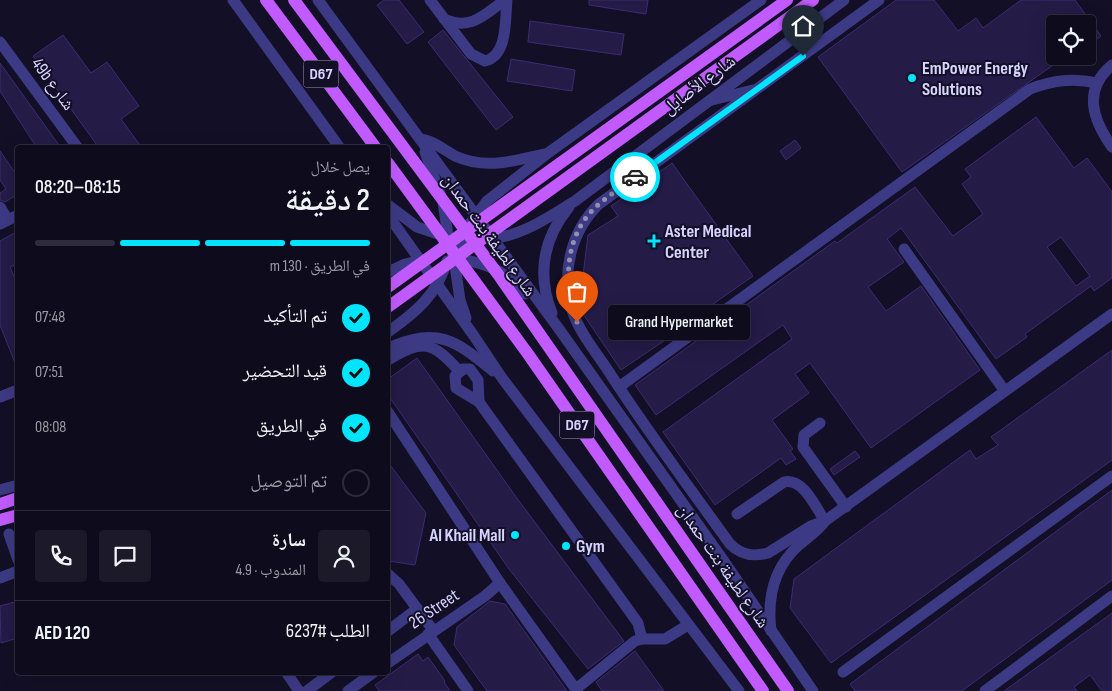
<!DOCTYPE html>
<html lang="ar">
<meta charset="utf-8">
<style>
:root{--surface:#0e0b1c;--page:#1c1929;--text:#f1f3f6;--muted:#9b9ba3;--line:#2e2b3b;--accent:#00e5ff}
body{margin:0;font-family:"Sofia Sans Condensed","Noto Naskh Arabic",sans-serif;background:var(--page);color:var(--text);direction:rtl;height:100vh;display:flex;flex-direction:column;font-size:19px;white-space:nowrap}
*{box-sizing:border-box;margin:0}
p{font-size:16px;color:var(--muted)}
.icon{flex:none;width:28px;height:28px;fill:none;stroke:currentColor;stroke-width:2;stroke-linecap:round;stroke-linejoin:round}
.map{position:relative;flex:1;overflow:hidden;direction:ltr}
.sheet{position:absolute;left:15px;top:145px;width:375px;height:530px;display:flex;flex-direction:column;background:var(--surface);border-radius:5px;box-shadow:0 5px 20px #0002,0 0 0 1px var(--line);direction:rtl}
.sheet>*{flex:none}
.controls{position:absolute;left:1046px;top:15px;display:grid;gap:10px}
.controls a{display:grid;place-items:center;width:50px;height:50px;border-radius:5px;background:var(--surface);box-shadow:0 5px 20px #0002,0 0 0 1px var(--line);font-size:25px}
.pin{position:absolute;display:grid;place-items:center;width:42px;height:42px;color:#fff;margin:-51px -21px;border-radius:50% 50% 50% 0;rotate:-45deg;box-shadow:0 0 5px #0007}
.pin .icon{rotate:45deg}
.courier{position:absolute;display:grid;place-items:center;width:50px;height:50px;margin:-25px;border:4px solid #00e5ff;border-radius:50%;background:#fff;color:#222;box-shadow:0 1px 6px #0007}
.bubble{position:absolute;height:35px;border-radius:5px;background:var(--surface);box-shadow:0 5px 20px #0002,0 0 0 1px var(--line);font-size:16px;font-weight:600;line-height:35px;text-align:center;direction:rtl}
.headline em{font-style:normal;font-weight:600}
.headline div{display:flex;flex-direction:column-reverse}
.headline{display:flex;align-items:center;justify-content:space-between;height:85px;padding:0 20px}
h1{font-size:32px;font-weight:600;line-height:38px}
.bar{display:grid;grid-template-columns:repeat(4,1fr);gap:8px 5px;align-content:center;height:60px;padding:0 20px}
.bar i{height:6px;border-radius:4px;background:var(--line)}
.bar .selected{background:var(--accent)}
.bar p{grid-column:span 4}
.line{display:flex;align-items:center;gap:12px;padding:0 20px;border-top:1px solid var(--line)}
.line div{flex:1}
.round{display:grid;place-items:center;flex:none;width:52px;height:52px;border-radius:5px;background:var(--page)}
ol{padding:0 20px;list-style:none}
li{display:flex;align-items:center;gap:15px;height:55px}
li p{margin-inline-start:auto}
li .icon{padding:5px;border-radius:50%;background:var(--accent);color:#111;stroke-width:4}
li:last-child{color:var(--muted)}
li i{width:28px;height:28px;border:2px solid var(--line);border-radius:50%}
.map>svg:first-child{display:block}
.building{fill:#241b47;stroke:#3b2d73;fill-rule:evenodd}
.lines{fill:none;stroke-linecap:round;stroke-linejoin:round}
.minor{stroke:#3d3a85;stroke-width:11}
.major{stroke:#c25bff;stroke-width:12}
.major-bridge{stroke:#c25bff;stroke-width:12}
.done{stroke:#948fb3;stroke-width:5;stroke-dasharray:0 9}
.route{stroke:#00e5ff;stroke-width:6}
.poi-dot{fill:#00e5ff;stroke:#130f26;stroke-width:2}
.labels{text-anchor:middle;dominant-baseline:central;stroke-width:4;stroke-linejoin:round;paint-order:stroke}
.shield{fill:#130f26;stroke:#9e99be;stroke-width:1}
.shield-label{font-size:16px;font-weight:bold;fill:#d9d4ff}
.poi-label{font-size:18px;font-weight:bold;fill:#d9d4ff;stroke:#130f26;text-anchor:start}
.street-label{font-size:18px;fill:#d9d4ff;stroke:#130f26}
</style>
<div class="map">
<svg width="1112" height="691" viewBox="0 0 1112 691">
<rect width="100%" height="100%" fill="#130f26"/>
<g class="building">
<polygon points="384,0 399,0 424,32 407,44 377,5"/>
<polygon points="589,0 648,0 646,14 589,5"/>
<polygon points="896,0 934,0 958,31 976,18 983,28 1021,0 1075,0 1101,36 1088,46 1088,24 1055,24 1055,56 1066,56 902,172 818,57"/>
<polygon points="530,21 624,34 621,55 528,42"/>
<polygon points="443,30 513,117 496,130 428,42"/>
<polygon points="63,35 91,73 107,62 139,106 121,119 142,148 99,148 33,56"/>
<polygon points="511,59 575,70 572,91 507,81"/>
<polygon points="0,63 61,148 37,148 0,91"/>
<path d="M1036 117 1074 168 1087 158 1112 192V278L1094 291 1091 286 1025 334 1027 337 996 359 901 228 887 239 904 262 868 287 886 311 921 286 980 370 871 448 810 363 795 374 809 393 772 420 793 449 790 451 796 459 786 465 781 458 715 505 663 432 792 339 783 325 656 415 635 385 835 241 837 243 915 187 953 236 983 214 962 184 971 177 965 169ZM1061 237 1090 276 1076 286 1047 247Z"/>
<polygon points="795,140 801,148 786,160 780,151"/>
<polygon points="0,151 18,177 18,194 5,202 0,200 0,193 6,189 0,180"/>
<polygon points="672,163 753,276 679,328 680,330 621,370 579,308 588,235 618,216 611,206"/>
<polygon points="18,231 18,264 10,267 18,286 17,368 0,325 0,241"/>
<polygon points="1112,350 1112,460 831,663 790,608 794,579 970,450 976,459 998,445 991,437"/>
<polygon points="417,358 519,501 624,641 588,669 509,569 388,395 388,379"/>
<polygon points="855,451 860,457 834,475 830,469"/>
<polygon points="388,462 426,513 415,565 388,561"/>
<polygon points="1112,490 1112,580 962,691 855,691 850,684"/>
<polygon points="18,601 18,638 1,643 0,606"/>
<polygon points="490,601 505,604 567,691 487,691 454,645 457,627"/>
<polygon points="1112,613 1112,691 1102,691 1090,675 1074,687 1077,691 1004,691"/>
<polygon points="635,651 664,691 602,691 596,682"/>
<polygon points="418,654 423,661 428,657 445,681 444,682 450,691 379,691 375,685"/>
</g>
<g class="lines">
<g class="minor">
<polyline points="233,0 340,148"/>
<polyline points="318,0 559,329 721,557 813,691"/>
<path d="M430 0 471 54 485 61C508 56 505 19 507 0"/>
<path d="M444 19C471 31 484 15 505 0"/>
<polyline points="0,42 78,148"/>
<path d="M1112 65C1082 90 1093 120 1112 147"/>
<polyline points="712,100 753,90"/>
<path d="M420 139C432 140 444 150 455 156 486 170 513 161 544 154"/>
<polyline points="425,152 443,202 449,243"/>
<polyline points="388,205 417,227 444,236"/>
<polyline points="0,207 8,220"/>
<polyline points="388,215 474,336 502,378 739,691"/>
<polyline points="0,224 18,215"/>
<path d="M487 239C521 237 547 218 575 201L844 0"/>
<polyline points="904,249 1004,390"/>
<path d="M452 258C482 262 506 269 525 294"/>
<polyline points="388,272 405,264 427,259"/>
<path d="M552 313C537 275 543 239 569 207"/>
<polyline points="466,318 460,300 454,259 468,226 487,201 548,153 761,0"/>
<path d="M388 332C416 312 437 295 447 261"/>
<path d="M388 348C438 327 454 339 493 371"/>
<path d="M388 360C423 339 432 341 459 371"/>
<polygon points="463,369 470,369 478,380 479,402 456,388 455,376"/>
<path d="M619 387 1030 89C1053 80 1073 78 1097 83"/>
<polyline points="0,397 18,390"/>
<polyline points="479,402 638,623 642,639"/>
<polyline points="388,412 500,583 577,691"/>
<polyline points="820,423 804,435 803,447 846,507"/>
<polyline points="0,490 18,485"/>
<path d="M737 514 784 482C803 477 816 508 825 521"/>
<path d="M825 521 811 526 768 553C753 557 741 555 730 544 689 487 647 431 609 372 596 352 579 332 572 310 561 273 571 231 599 204L879 0"/>
<polyline points="9,534 18,560"/>
<polyline points="388,574 399,584 433,630"/>
<polyline points="0,578 18,571"/>
<polyline points="388,631 417,609"/>
<path d="M771 631C767 598 773 568 799 545 808 537 818 531 825 521L1112 314"/>
<polyline points="428,634 468,691"/>
<polyline points="388,663 485,596 500,583"/>
<polyline points="286,672 299,691"/>
<polyline points="843,672 1112,476"/>
<polyline points="576,689 635,641 642,639 665,639 688,625"/>
<polyline points="307,691 332,672"/>
<polyline points="348,691 374,672"/>
<polyline points="985,691 1112,596"/>
</g>
<g class="major">
<polyline points="266,0 376,148"/>
<polyline points="0,504 18,498"/>
<polyline points="0,520 18,515"/>
</g>
<g class="major-bridge">
<polyline points="294,0 500,277 788,691"/>
<polyline points="388,163 528,354 763,691"/>
<polyline points="388,287 787,0"/>
<polyline points="388,307 813,0"/>
</g>
</g>
<g class="lines">
<path class="done" d="M577 322C564 287 564 242 590 213 602 199 620 189 635 177"/>
<polyline class="route" points="635,177 803,56"/>
</g>
<g class="poi-dot">
<circle cx="912" cy="78" r="5"/>
<path d="M651.5 233.5h5v5h5v5h-5v5h-5v-5h-5v-5h5z"/>
<circle cx="515" cy="535" r="5"/>
<circle cx="566" cy="546" r="5"/>
</g>
<g class="labels">
<g class="shield">
<rect x="303.5" y="60.5" width="35" height="27" rx="4"/>
<rect x="559.5" y="411.5" width="35" height="27" rx="4"/>
</g>
<g class="shield-label">
<text x="321" y="74">D67</text>
<text x="577" y="425">D67</text>
</g>
<g class="poi-label">
<text x="922" y="68">EmPower Energy<tspan x="922" dy="21">Solutions</tspan></text>
<text x="665" y="231">Aster Medical<tspan x="665" dy="21">Center</tspan></text>
<text x="505" y="535" text-anchor="end">Al Khail Mall</text>
<text x="576" y="546">Gym</text>
</g>
<g class="street-label">
<text transform="translate(53 84) rotate(54)">49b شارع</text>
<text transform="translate(699 85) rotate(-37)">شارع الأصايل</text>
<text transform="translate(489 235) rotate(54)">شارع لطيفة بنت حمدان</text>
<text transform="translate(723 566) rotate(55)">شارع لطيفة بنت حمدان</text>
<text transform="translate(434 609) rotate(-34)">26 Street</text>
</g>
</g>
</svg>
<div class="controls">
<a><svg class="icon" aria-label="locate" viewBox="0 0 24 24"><circle cx="12" cy="12" r="6"/><path d="M12 2v4M12 18v4M2 12h4M18 12h4"/></svg></a>
</div>
<div class="pin" style="left:577px;top:322px;background:#ea580c"><svg class="icon" aria-label="bag" viewBox="0 0 24 24"><path d="M5 8h14l-1 12H6zM9 8a3 3 0 0 1 6 0"/></svg></div>
<div class="pin" style="left:803px;top:56px;background:#1f2937"><svg class="icon" aria-label="home" viewBox="0 0 24 24"><path d="M3 11l9-7 9 7M6 9v11h12V9"/></svg></div>
<div class="courier" style="left:635px;top:177px"><svg class="icon" aria-label="car" viewBox="0 0 24 24"><path d="M5 17H2v-5l4-1 3-4h7l3 4 3 1v5h-3M9 17h6M6 11h13"/><circle cx="7" cy="17" r="2"/><circle cx="17" cy="17" r="2"/></svg></div>
<div class="bubble" style="left:608px;top:305px;width:142px">Grand Hypermarket</div>
<section class="sheet">
<div class="headline"><div><h1>2 دقيقة</h1><p>يصل خلال</p></div><em>08:15–08:20</em></div>
<div class="bar"><i class="selected"></i><i class="selected"></i><i class="selected"></i><i></i><p>في الطريق · 130 m</p></div>
<ol>
<li><svg class="icon" aria-label="check" viewBox="0 0 24 24"><path d="M5 12l5 5 9-10"/></svg>تم التأكيد<p>07:48</p></li>
<li><svg class="icon" aria-label="check" viewBox="0 0 24 24"><path d="M5 12l5 5 9-10"/></svg>قيد التحضير<p>07:51</p></li>
<li><svg class="icon" aria-label="check" viewBox="0 0 24 24"><path d="M5 12l5 5 9-10"/></svg>في الطريق<p>08:08</p></li>
<li><i></i>تم التوصيل</li>
</ol>
<div class="line" style="height:90px"><a class="round"><svg class="icon" aria-label="person" viewBox="0 0 24 24"><circle cx="12" cy="8" r="4"/><path d="M4 21q1-7 8-7t8 7"/></svg></a><div><b>سارة</b><p>المندوب · 4.9</p></div><a class="round"><svg class="icon" aria-label="chat" viewBox="0 0 24 24"><path d="M4 5h16v11H9l-5 4z"/></svg></a><a class="round"><svg class="icon" aria-label="phone" viewBox="0 0 24 24"><path d="M5 4h4l2 5-3 2q2 4 5 5l2-3 5 2v4C11 20 4 13 5 4z"/></svg></a></div>
<div class="line" style="height:65px"><div>الطلب #6237</div><b>AED 120</b></div>
</section>
</div>
